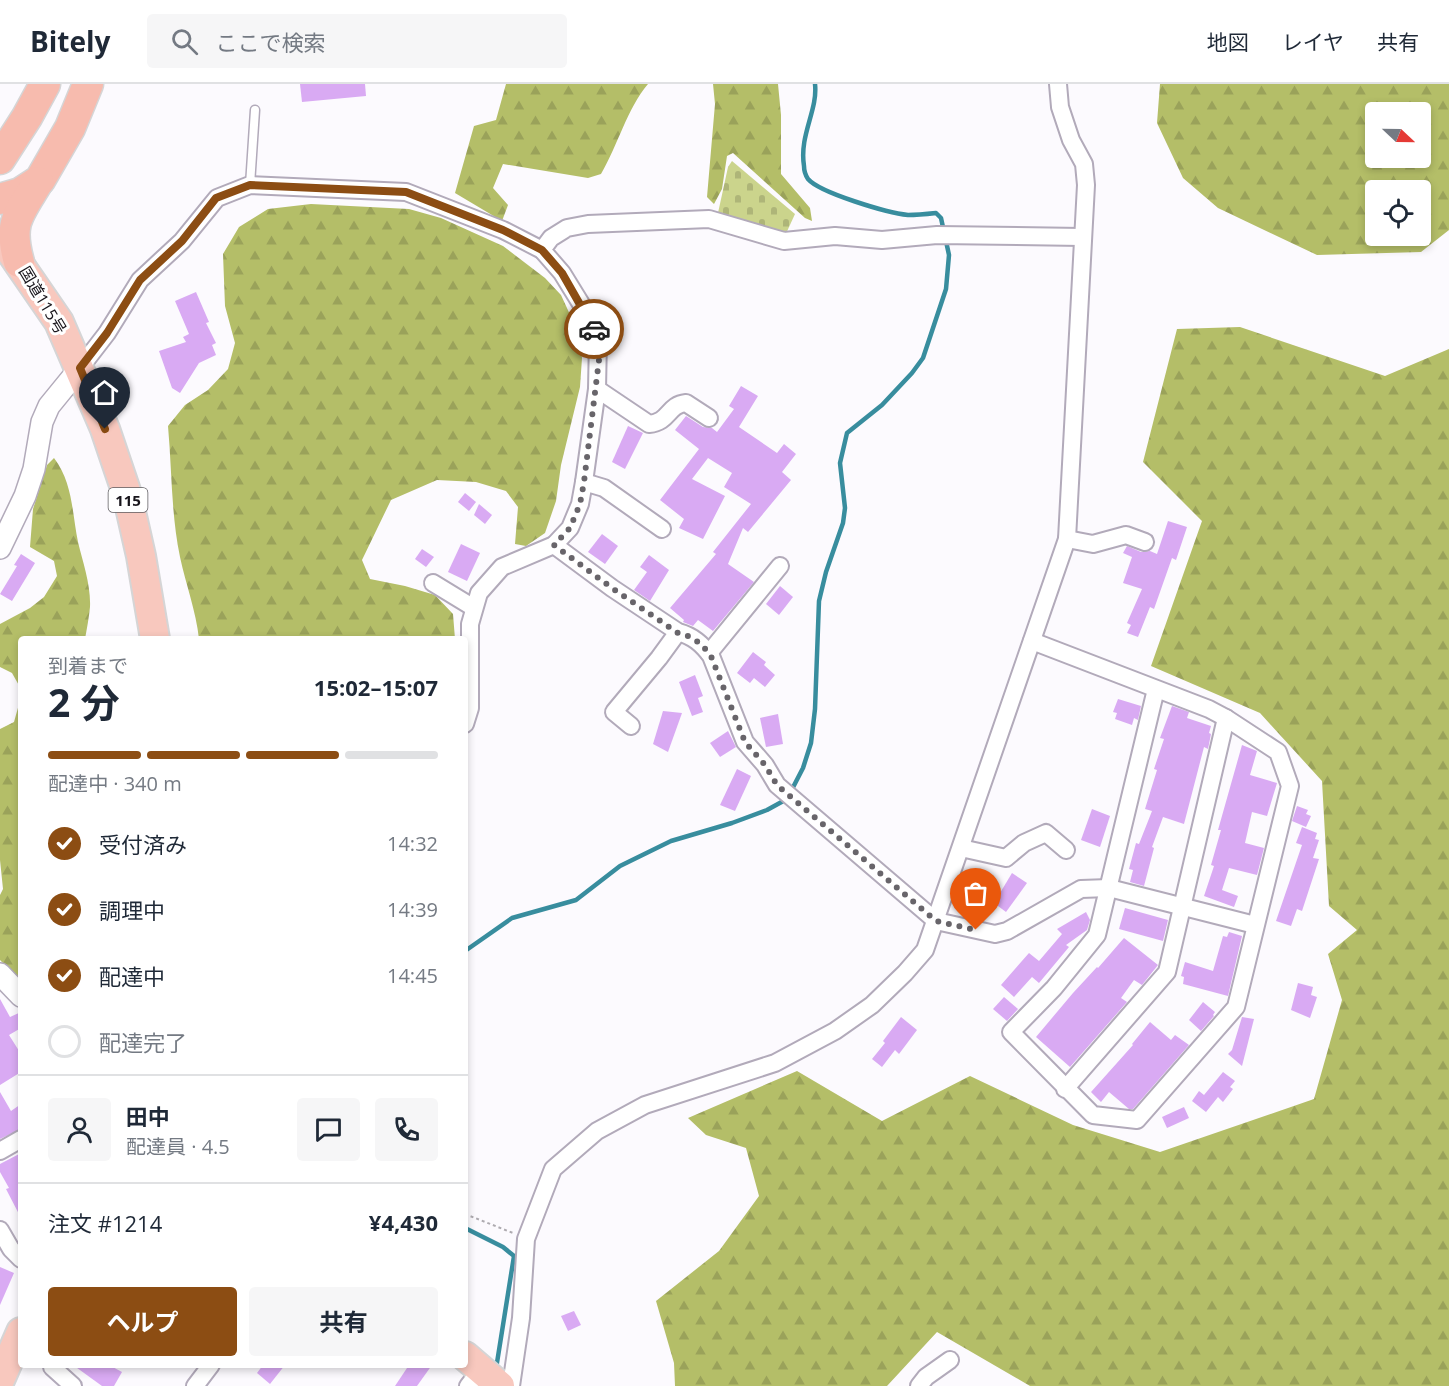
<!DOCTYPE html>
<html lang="ja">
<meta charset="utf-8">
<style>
:root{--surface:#fff;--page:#f6f6f7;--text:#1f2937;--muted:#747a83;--line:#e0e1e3;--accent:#8c4d13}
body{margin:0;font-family:"Open Sans","Noto Sans JP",sans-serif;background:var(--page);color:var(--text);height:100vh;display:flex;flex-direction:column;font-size:22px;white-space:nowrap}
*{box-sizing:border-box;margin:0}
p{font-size:20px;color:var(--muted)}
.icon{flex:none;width:33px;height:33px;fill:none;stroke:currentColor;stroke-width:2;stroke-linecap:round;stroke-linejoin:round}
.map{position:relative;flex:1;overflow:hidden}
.details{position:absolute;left:18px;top:552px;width:450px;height:732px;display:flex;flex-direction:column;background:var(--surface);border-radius:6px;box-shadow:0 3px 9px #0003}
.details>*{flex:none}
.needle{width:39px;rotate:112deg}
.buttons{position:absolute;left:1365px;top:18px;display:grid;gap:12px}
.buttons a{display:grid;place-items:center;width:66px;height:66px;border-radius:6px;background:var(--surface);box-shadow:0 3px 9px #0003;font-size:30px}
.pin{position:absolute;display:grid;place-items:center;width:51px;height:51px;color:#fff;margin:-62px -26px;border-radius:50% 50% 50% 0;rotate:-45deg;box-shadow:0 0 6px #0007}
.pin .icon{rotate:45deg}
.courier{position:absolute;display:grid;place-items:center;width:60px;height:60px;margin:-30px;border:4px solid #8c4d13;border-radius:50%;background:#fff;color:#222;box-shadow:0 2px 8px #0007}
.head em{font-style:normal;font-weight:700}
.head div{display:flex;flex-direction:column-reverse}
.head{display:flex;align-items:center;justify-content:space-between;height:102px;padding:0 30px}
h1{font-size:39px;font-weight:700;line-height:45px}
.bar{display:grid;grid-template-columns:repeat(4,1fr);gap:9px 6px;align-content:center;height:72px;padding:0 30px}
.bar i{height:8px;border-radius:4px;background:var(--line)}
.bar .selected{background:var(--accent)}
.bar p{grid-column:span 4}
.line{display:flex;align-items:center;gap:15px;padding:0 30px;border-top:2px solid var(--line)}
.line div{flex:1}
.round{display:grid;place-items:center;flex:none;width:63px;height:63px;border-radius:6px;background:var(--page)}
ol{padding:0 30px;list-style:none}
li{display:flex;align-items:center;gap:18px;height:66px}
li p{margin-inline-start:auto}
li .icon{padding:6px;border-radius:50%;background:var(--accent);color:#fff;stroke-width:4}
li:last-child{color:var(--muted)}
li i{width:33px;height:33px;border:3px solid var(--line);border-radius:50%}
.action{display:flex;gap:12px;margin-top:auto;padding:12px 30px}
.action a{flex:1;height:69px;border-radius:6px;background:var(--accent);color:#fff;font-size:24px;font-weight:700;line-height:69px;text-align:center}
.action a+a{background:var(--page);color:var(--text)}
header{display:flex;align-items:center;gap:36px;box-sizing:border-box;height:84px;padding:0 30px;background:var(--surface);border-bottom:2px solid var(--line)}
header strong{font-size:28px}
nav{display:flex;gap:33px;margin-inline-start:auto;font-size:21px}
.search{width:420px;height:54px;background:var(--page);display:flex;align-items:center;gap:15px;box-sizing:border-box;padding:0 21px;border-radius:6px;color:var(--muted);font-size:22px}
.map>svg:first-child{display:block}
.forest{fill:url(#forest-firs);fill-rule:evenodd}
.cemetery{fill:url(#cemetery-stones)}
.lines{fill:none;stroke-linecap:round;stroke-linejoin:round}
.stream{stroke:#388d9e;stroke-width:4.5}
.building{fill:#d9aaf3}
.service-casing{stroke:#b2aaba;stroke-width:11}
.minor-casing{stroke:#b2aaba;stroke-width:20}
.tertiary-casing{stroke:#b2aaba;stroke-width:24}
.trunk-casing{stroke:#d5d5d6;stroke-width:32}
.motorway-casing{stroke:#d5d5d6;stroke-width:33}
.path{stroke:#aeabb0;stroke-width:2;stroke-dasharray:3 3;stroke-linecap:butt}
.service{stroke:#fff;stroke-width:8}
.minor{stroke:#fff;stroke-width:16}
.tertiary{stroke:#fff;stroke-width:21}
.trunk{stroke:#f8c8be;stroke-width:28}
.motorway{stroke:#f7bbae;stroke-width:30}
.done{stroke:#68656a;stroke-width:6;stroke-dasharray:0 10.8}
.route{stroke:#8c4d13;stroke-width:8}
.labels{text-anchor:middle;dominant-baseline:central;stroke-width:6;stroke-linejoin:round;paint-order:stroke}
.shield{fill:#fff;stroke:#5d5b5f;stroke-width:1.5}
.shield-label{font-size:15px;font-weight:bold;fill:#18151b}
.street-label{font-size:16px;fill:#18151b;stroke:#fff}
</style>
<header>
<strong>Bitely</strong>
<div class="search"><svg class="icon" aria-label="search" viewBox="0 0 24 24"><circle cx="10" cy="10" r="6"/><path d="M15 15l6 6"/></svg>ここで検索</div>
<nav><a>地図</a><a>レイヤ</a><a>共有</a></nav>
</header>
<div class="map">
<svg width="1449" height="1302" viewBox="0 0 1449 1302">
<defs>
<pattern id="forest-firs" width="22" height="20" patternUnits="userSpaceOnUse" patternTransform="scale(1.5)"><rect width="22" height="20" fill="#b4be68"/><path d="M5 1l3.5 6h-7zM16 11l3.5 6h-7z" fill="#9aa25a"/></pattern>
<pattern id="cemetery-stones" width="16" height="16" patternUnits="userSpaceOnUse" patternTransform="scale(1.5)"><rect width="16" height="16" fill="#cbd48c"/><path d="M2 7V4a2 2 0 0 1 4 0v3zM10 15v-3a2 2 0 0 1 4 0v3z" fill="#aeb578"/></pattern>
</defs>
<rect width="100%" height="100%" fill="#fcfafe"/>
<g class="forest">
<path d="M506 0H648C627 25 618 61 601 90L588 94 503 80 493 104 508 121 502 137 455 109 474 42 496 36Z"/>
<polygon points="713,0 778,0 781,31 781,90 810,124 812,137 805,134 733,69 727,72 722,105 714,120 707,113 715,20"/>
<path d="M1160 0H1449V146L1421 168 1317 171 1218 124 1183 94 1157 39ZM1376 28H1420V74H1376ZM1376 106H1420V152H1376Z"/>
<path d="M311 120 409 125 441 134 503 162 545 194 561 211 578 248 582 274 580 303 561 381 556 417 545 449 526 462 515 460 518 423 506 407 476 398 437 396 391 416 362 476 370 495 405 502 435 511 453 530 455 555H199C196 527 186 501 180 473 171 430 172 386 168 342L185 321 208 306 228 285 235 259 225 222 223 170 239 143 268 125Z"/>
<polygon points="1240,243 1385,292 1449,265 1449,1302 1030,1302 937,1248 887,1302 675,1302 674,1279 656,1217 719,1167 759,1112 746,1064 706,1051 688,1034 797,987 882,1037 970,992 1073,1041 1160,1068 1314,1015 1342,916 1328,870 1357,846 1329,822 1322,697 1260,629 1151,582 1202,437 1143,378 1177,245"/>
<path d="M54 374C73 399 72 429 78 458 83 479 91 501 90 523 89 533 87 544 85 555H21V605L12 589 0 583V540L30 524 44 513 57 492 54 477 30 463 33 425 47 381Z"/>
<polygon points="21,613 21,898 0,876 0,811 3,805 0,776 0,645 14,638"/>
</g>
<polygon class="cemetery" points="732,77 795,130 784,154 718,129 728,83"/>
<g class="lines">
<g class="stream">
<path d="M465 867 512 834 576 816 620 782 671 757 732 739 767 726 787 715 803 684 811 659 815 625 819 517 826 488 843 439 845 424 840 379 847 349 882 321 912 289 923 274 946 205 949 171 941 134 936 129C927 130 917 131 908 131 888 129 820 109 808 95 806 92 804 86 804 82 799 51 818 26 815 0"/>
<polyline points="465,1144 503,1163 514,1172 496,1285"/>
</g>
</g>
<g class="building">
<polygon points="300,0 365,0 366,12 302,18"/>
<polygon points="196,208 209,238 206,239 216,259 212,261 216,271 199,279 180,309 172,304 159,267 186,258 183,253 189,250 175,217"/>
<polygon points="741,302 758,312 739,343 777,369 784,360 796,370 782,388 791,396 748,448 743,444 728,480 754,498 713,547 698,536 693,542 683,538 684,536 670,524 716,470 713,468 751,420 724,403 732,389 708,374 692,395 725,412 703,455 679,444 684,435 660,416 699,365 675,346 686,332 703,343 712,344 717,348 734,325 729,322"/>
<polygon points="628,342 643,349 625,385 612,378"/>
<polygon points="465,409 476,418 469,427 458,418"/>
<polygon points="479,420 492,431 485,440 474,431"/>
<polygon points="1168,437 1187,443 1176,476 1172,474 1154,525 1150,523 1138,553 1127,549 1131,541 1127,539 1142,505 1123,499 1132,473 1123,469 1127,462 1141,468 1150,467 1157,470"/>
<polygon points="602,450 618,462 605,480 588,468"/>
<polygon points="461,460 480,469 467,497 448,488"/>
<polygon points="422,465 434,473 426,483 415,475"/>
<polygon points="21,470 35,479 12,517 0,510 17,482 14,481"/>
<polygon points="649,471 669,486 650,517 634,506 647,488 640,483"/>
<polygon points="780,502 793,513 779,531 766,520"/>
<polygon points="753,568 766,578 764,581 775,591 765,603 754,594 750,599 737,589"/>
<polygon points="695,591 703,612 698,614 703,628 692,632 679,598"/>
<polygon points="1118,615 1141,622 1138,636 1134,634 1132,641 1115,635 1117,629 1113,628"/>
<polygon points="1172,622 1189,628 1187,634 1211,642 1209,649 1211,650 1208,665 1204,663 1184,740 1163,733 1152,763 1154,764 1144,802 1130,798 1133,786 1129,785 1136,759 1139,760 1152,727 1145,725 1157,686 1154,685 1164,655 1160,654"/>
<polygon points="663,627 682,629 668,668 653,660"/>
<polygon points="778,630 783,660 766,663 760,634"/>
<polygon points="728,647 736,663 720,673 710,659"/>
<polygon points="1242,661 1257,667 1250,691 1277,699 1267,732 1252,728 1245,759 1264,764 1257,791 1229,784 1222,806 1238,812 1234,823 1204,812 1214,782 1211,781 1221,746 1218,746"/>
<polygon points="737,685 751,692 735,727 720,721"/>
<polygon points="1297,722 1308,726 1306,730 1311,732 1306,743 1292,737"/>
<polygon points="1092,725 1110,732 1100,763 1081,756"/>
<polygon points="1302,743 1317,749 1315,755 1319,756 1313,774 1319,775 1302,827 1297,825 1291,842 1276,837 1302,761 1296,759"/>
<polygon points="1012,789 1027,799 1006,828 994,819"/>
<polygon points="1125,824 1168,836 1163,857 1119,845"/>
<polygon points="1086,828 1090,836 1087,846 1066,861 1069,863 1039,899 1032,893 1014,913 1001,901 1029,869 1039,877 1062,850 1057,845"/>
<polygon points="1229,848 1242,852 1228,912 1183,900 1184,893 1181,892 1185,878 1213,887 1223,852 1227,853"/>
<polygon points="1124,854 1158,881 1142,901 1134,896 1121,914 1127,918 1070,983 1036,953 1073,909 1097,883 1098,884"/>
<polygon points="1298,899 1313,903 1311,911 1317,913 1310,934 1291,926"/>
<polygon points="1004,913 1018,925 1007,937 993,925"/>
<polygon points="0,915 10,933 21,928 21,944 9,951 21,970 21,988 0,1001"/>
<polygon points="1203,918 1215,928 1213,931 1214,932 1201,947 1189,936"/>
<polygon points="901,933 917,946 899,970 895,966 882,983 872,975 885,959 883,957"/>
<polygon points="1242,933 1254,935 1242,982 1228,970 1232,966"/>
<polygon points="1150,938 1171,956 1175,951 1189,961 1133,1025 1129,1025 1109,1008 1101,1018 1091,1008 1133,961 1132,960"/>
<polygon points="1223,988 1235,997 1230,1003 1233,1005 1223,1018 1218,1013 1206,1028 1192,1017 1199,1007 1204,1011"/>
<polygon points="0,1008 11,1027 21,1020 21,1045 0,1055"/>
<polygon points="1184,1023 1189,1034 1167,1044 1162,1033"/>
<polygon points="21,1069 21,1134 6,1105 9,1104 0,1088 0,1080"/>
<polygon points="0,1183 14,1189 0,1221"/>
<polygon points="574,1227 581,1241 568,1247 561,1232"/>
<polygon points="73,1281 109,1281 122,1288 114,1302 102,1302"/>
<polygon points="263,1281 285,1281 270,1300 257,1289"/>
<polygon points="409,1281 432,1281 417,1302 395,1302"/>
</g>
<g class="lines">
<g class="service-casing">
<polyline id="service" points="250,101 255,26"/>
</g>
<g class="minor-casing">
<g id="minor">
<polyline points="80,284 107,249 140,196 182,157 217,114 250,101 406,108 503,146 542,166"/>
<path d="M597 305 649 340C670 338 667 321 686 319L709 334"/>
<polyline points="584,398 604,404 662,445"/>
<polyline points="1067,455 1093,460 1126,451 1145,458"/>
<path d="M554 461 612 504 678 548C693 552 702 560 711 572L745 658 765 681 777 701 936 837 995 850 1007 847 1081 805 1109 804 1255 841"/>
<polyline points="433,499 474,524"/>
<polyline points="1032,557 1209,625 1226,634 1278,668 1290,702 1236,923 1137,1036 1093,1031 1011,948 1054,904 1097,851 1156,605"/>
<polyline points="709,569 780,482"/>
<polyline points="465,640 470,624 470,540 479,509 502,483 554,461 570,444 580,420 584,398 597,305 598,255 586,228 562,189 542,166 551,154 567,144 588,140 709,135 784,157 835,152 882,156 937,151 1082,153"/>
<polyline points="631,642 614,628 659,574 678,548"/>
<polyline points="961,764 1006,774 1024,759 1046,749 1066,766"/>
<polyline points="1065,1005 1167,888 1226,634"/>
<polyline points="0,1067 21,1055"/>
<polyline points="0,1146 11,1165 21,1175"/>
<polyline points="52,1283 73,1302"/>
<polyline points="195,1302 211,1281"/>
<polyline points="468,1302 481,1285"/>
<polyline points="511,1302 521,1234 526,1155 553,1085 597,1047 645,1021 775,979 835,947 872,921 905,889 925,866 1067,455 1086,101 1084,80 1071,56 1060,23 1058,0"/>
<polyline points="919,1302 926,1293 950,1276"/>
</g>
</g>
<g class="tertiary-casing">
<g id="tertiary">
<polyline points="0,464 25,412 34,385 42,338 49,322 80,284"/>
<polyline points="0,890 21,912"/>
</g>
</g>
<g class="trunk-casing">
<g id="trunk">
<polyline points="4,158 59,238 105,345 127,410 141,472 155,555"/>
<polyline points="465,1272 500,1302"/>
<polyline points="0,1296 21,1248"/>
</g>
</g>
<g class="motorway-casing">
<g id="motorway">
<polyline points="0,75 27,33 45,0"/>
<polyline points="0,115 20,109 40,96 70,44 88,0"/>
<path d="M19 178C8 139 18 131 38 98"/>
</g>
</g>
<polyline class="path" points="465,1130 513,1149"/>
<use href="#service" class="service"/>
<use href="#minor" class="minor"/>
<use href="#tertiary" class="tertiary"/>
<use href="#trunk" class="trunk"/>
<use href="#motorway" class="motorway"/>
</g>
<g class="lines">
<path class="done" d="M594 245 598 255 599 276 584 398 580 420 570 444 554 461 612 504 678 549C693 552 702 560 711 572L745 658 765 681 777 701 936 837 976 846"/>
<polyline class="route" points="105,345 80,284 107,249 140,196 182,157 216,114 250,101 406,108 503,146 542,166 562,189 594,245"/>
</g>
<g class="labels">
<rect class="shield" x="108.5" y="404" width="39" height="24" rx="4.5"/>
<g class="shield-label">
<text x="128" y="416">115</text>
</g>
<g class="street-label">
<text transform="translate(43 216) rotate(59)">国道115号</text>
</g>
</g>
</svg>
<div class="buttons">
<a><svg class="needle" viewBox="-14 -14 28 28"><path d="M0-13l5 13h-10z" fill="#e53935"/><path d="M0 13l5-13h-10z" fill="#747a83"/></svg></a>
<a><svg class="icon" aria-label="locate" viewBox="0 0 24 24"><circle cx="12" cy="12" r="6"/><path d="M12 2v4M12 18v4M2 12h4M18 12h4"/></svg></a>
</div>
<div class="pin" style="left:976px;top:846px;background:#ea580c"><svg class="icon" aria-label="bag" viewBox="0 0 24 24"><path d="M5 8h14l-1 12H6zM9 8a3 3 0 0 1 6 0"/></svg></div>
<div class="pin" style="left:105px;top:345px;background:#1f2937"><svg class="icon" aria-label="home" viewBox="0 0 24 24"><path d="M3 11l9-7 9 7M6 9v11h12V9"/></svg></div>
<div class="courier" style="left:594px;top:245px"><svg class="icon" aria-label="car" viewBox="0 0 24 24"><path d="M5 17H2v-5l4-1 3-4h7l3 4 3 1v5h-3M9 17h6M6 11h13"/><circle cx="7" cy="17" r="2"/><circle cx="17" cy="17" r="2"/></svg></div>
<section class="details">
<div class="head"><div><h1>2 分</h1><p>到着まで</p></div><em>15:02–15:07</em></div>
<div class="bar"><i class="selected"></i><i class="selected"></i><i class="selected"></i><i></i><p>配達中 · 340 m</p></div>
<ol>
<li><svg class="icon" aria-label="check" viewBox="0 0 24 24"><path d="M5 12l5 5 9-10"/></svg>受付済み<p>14:32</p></li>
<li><svg class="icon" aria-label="check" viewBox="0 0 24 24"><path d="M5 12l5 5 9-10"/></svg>調理中<p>14:39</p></li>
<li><svg class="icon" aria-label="check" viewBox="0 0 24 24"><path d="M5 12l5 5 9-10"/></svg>配達中<p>14:45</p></li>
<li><i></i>配達完了</li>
</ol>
<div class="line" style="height:108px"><a class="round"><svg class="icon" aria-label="person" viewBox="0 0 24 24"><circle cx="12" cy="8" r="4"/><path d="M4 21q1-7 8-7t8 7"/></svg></a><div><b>田中</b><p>配達員 · 4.5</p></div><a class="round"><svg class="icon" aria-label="chat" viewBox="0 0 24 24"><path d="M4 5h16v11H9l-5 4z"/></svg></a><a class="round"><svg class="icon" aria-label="phone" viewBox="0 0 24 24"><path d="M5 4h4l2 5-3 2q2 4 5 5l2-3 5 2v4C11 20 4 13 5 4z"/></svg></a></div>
<div class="line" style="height:78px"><div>注文 #1214</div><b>¥4,430</b></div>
<div class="action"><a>ヘルプ</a><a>共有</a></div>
</section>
</div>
